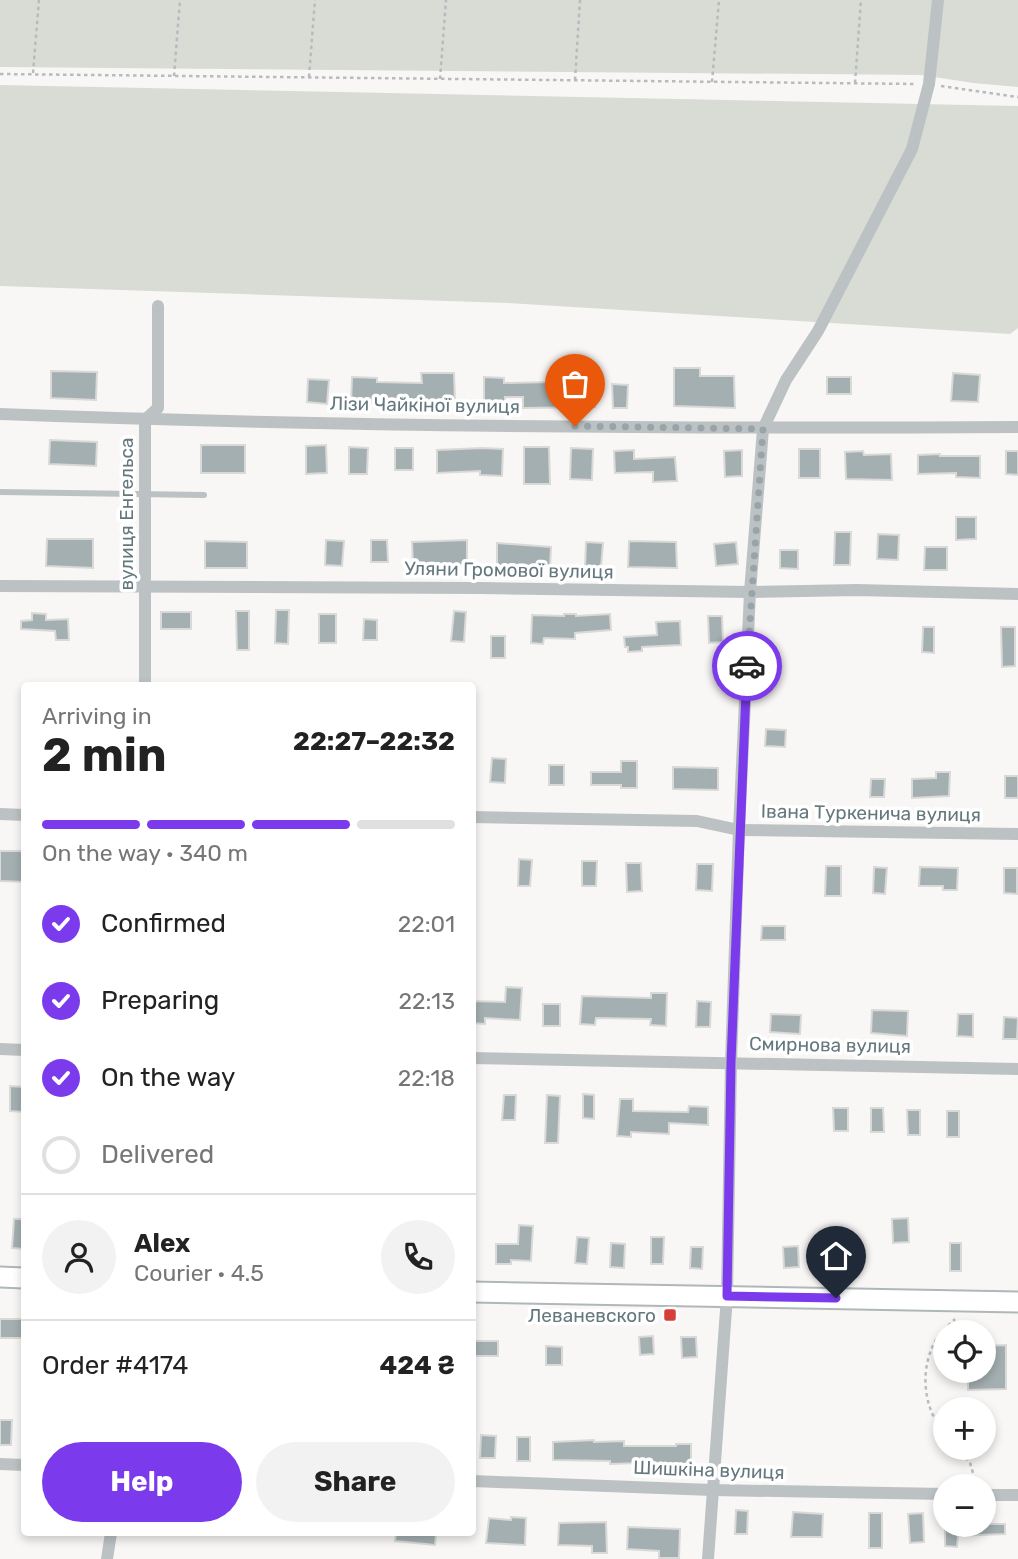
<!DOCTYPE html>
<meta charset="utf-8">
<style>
:root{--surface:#fff;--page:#f2f2f2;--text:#222;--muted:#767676;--line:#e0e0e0;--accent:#7c3aed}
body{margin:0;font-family:Rubik,sans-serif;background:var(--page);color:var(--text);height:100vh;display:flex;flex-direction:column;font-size:26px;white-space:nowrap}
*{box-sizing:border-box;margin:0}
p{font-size:23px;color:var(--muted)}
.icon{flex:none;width:38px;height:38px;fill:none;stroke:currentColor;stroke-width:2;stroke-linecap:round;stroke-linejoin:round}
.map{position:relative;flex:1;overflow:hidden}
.drawer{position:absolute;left:21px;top:682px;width:455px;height:854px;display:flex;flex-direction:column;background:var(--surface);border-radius:7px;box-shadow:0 4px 10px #0003}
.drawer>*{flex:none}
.buttons{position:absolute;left:933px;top:1320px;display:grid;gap:14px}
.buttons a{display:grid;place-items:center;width:63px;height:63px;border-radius:50%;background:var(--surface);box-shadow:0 4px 10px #0003;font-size:35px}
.pin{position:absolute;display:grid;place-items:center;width:60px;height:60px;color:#fff;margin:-72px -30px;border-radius:50% 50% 50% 0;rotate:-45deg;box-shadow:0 0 7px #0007}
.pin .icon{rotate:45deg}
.courier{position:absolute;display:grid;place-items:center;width:70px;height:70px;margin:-35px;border:5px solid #7c3aed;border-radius:50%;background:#fff;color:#222;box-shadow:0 2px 9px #0007}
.head em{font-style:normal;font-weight:700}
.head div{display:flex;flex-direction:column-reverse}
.head{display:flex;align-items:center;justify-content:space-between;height:119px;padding:0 21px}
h1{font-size:46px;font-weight:700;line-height:52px}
.bar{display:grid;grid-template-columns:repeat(4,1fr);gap:10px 7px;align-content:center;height:84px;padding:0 21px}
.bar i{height:9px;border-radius:5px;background:var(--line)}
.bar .current{background:var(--accent)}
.bar p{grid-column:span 4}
.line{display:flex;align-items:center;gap:18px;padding:0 21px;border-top:2px solid var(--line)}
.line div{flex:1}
.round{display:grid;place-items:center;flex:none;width:74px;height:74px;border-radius:37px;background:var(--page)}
ol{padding:0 21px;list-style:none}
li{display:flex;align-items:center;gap:21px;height:77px}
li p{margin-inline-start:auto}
li .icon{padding:7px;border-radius:50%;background:var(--accent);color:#fff;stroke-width:4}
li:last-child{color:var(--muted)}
li i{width:38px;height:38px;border:4px solid var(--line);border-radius:50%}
.button{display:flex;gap:14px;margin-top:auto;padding:14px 21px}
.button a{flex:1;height:80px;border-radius:42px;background:var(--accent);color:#fff;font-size:28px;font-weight:700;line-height:80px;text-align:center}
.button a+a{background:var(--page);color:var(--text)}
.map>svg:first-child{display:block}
.green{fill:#d9dcd5}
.building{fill:#a4afb2;stroke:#d9d9d8;stroke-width:2}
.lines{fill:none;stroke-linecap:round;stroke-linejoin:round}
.secondary-casing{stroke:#afb7b9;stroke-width:23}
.path{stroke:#b7bbbd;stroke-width:2.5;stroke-dasharray:3.5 3.5;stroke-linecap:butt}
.lane{stroke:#bcc2c4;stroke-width:6}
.street{stroke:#bcc2c4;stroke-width:12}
.secondary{stroke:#fff;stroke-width:19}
.done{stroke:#98a4a8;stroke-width:7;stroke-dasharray:0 12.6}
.route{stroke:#7c3aed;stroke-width:9}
.poi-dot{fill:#d63e37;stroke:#fff;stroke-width:2.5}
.labels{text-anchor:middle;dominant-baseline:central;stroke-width:7;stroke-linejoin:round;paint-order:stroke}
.street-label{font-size:19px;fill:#65787e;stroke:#fff}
.poi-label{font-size:19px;fill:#65787e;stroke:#fff;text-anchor:end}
</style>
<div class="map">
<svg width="1018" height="1559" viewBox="0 0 1018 1559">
<rect width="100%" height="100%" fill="#f8f7f5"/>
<g class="green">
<polygon points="0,0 1018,0 1018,87 973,83 921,75 0,67"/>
<polygon points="0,85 1018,106 1018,328 1010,334 507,303 0,286"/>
</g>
<g class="building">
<polygon points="674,368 700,368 700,376 734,376 735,408 674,406"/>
<polygon points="51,371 97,372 96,400 51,398"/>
<polygon points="421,373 454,373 455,402 351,404 352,377 377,378 377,382 422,383"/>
<polygon points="953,373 980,375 978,402 951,401"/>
<polygon points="484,377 504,378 504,383 592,381 592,384 596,384 595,407 523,408 523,397 505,397 505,406 484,405"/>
<rect x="827" y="377" width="24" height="17"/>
<polygon points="308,379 329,380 327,404 307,402"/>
<polygon points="612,384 628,385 627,408 613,408"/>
<polygon points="50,440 97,442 96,466 49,464"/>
<rect x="201" y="445" width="44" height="28"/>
<polygon points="326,445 327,473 306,474 306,446"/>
<polygon points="349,447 368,448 367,474 349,474"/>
<polygon points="524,447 549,447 550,484 524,484"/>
<rect x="395" y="448" width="18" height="22"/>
<polygon points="482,448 503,449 502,476 480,475 480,471 437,473 437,450"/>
<polygon points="571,448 593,449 592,480 570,479"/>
<rect x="799" y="449" width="21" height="29"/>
<polygon points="634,450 634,459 675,457 677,481 653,482 653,472 615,473 614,451"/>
<polygon points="742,450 742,476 725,477 724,451"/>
<polygon points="863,451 864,455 891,454 892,480 846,479 845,452"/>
<polygon points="1006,451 1018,451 1018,475 1006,474"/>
<polygon points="940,454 940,456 980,456 980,478 956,477 956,473 918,474 918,455"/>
<polygon points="956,517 976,517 976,539 956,540"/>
<polygon points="835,532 851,532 850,565 834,565"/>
<polygon points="878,534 899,535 898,560 877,559"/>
<polygon points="47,539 93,539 93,568 46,566"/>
<polygon points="326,540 344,541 342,566 325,565"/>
<polygon points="371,540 387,540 388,562 371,562"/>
<polygon points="467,540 467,565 413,566 412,542"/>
<polygon points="205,541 247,542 247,568 205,568"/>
<polygon points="629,541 676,542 677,568 628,567"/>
<polygon points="586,542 603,543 601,568 585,567"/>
<polygon points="736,542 738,564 716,566 714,544"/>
<polygon points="497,543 551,547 550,568 534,568 534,566 497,566"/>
<polygon points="925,547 947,547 947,570 924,570"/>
<polygon points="780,550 798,550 798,569 780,568"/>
<polygon points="276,610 289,610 288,644 275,643"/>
<polygon points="236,611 249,611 249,650 237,650"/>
<polygon points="454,611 466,612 464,642 451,641"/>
<rect x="161" y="612" width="30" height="17"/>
<polygon points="32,613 46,614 46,620 68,619 69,640 56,640 55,631 21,629 21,621 32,620"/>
<rect x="319" y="614" width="17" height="29"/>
<polygon points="564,614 576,614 576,616 610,614 611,630 575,633 575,639 544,638 543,644 531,643 532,615 564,616"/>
<polygon points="708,616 722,616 723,642 709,643"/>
<polygon points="364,619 377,620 377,640 363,640"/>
<polygon points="680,621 681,645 642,647 642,651 628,652 628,647 625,647 624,637 657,635 656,622"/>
<polygon points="923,627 934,627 934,653 922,652"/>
<polygon points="1001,627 1015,627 1015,666 1002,667"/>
<rect x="491" y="636" width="14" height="22"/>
<polygon points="766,729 786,730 785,747 765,746"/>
<polygon points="492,758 506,759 505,783 490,782"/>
<polygon points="621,761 637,761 637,788 621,788 621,785 591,785 591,772 621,772"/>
<rect x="549" y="765" width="15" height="20"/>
<polygon points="673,767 718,768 718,790 673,789"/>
<polygon points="936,772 950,772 949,796 912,798 912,779 936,778"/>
<rect x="1005" y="776" width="13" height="22"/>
<polygon points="871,779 885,779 884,797 870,797"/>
<polygon points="0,851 24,851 24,882 0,881"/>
<polygon points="519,859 532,860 530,886 518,886"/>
<polygon points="582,861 597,861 596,886 582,886"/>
<polygon points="626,863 641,863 642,891 627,892"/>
<polygon points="697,864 713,864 712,891 696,890"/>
<polygon points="826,866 841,866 841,896 825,896"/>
<polygon points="874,867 887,868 885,894 873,893"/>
<polygon points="920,867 958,868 957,890 943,890 943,886 919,886"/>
<polygon points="1004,868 1017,868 1017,894 1004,893"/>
<polygon points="762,926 785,926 785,940 761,940"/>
<polygon points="506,987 522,988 520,1020 485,1018 485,1024 472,1023 472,1001 505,1002"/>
<polygon points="651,993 667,993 666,1026 650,1025 651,1019 596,1018 595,1025 580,1024 582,996 651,998"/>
<polygon points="697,1001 711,1002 710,1027 696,1027"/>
<rect x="543" y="1004" width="17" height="22"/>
<polygon points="872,1010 908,1011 907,1036 871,1033"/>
<polygon points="771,1014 801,1015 800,1034 770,1032"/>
<polygon points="958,1014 973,1014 973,1037 957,1036"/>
<polygon points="1004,1017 1018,1018 1017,1039 1003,1039"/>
<polygon points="10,1086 24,1087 24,1112 10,1111"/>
<polygon points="583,1094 594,1095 594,1119 583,1118"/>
<polygon points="504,1095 516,1095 515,1120 502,1120"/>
<polygon points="547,1095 560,1096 558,1143 545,1143"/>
<polygon points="620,1099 633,1099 633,1111 688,1112 689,1106 708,1107 708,1125 669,1123 669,1134 631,1132 631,1137 617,1136"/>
<polygon points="833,1108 848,1108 848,1131 834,1131"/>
<polygon points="871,1108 883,1108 884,1132 871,1132"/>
<polygon points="907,1110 920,1110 920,1135 908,1135"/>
<rect x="947" y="1111" width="12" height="26"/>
<polygon points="908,1218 909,1242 893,1243 892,1219"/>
<polygon points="14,1219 24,1219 24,1249 12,1248"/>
<polygon points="519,1225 533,1226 531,1261 511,1260 511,1264 496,1264 496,1244 518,1244"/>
<polygon points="577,1237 589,1238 587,1264 575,1263"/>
<polygon points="651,1237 664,1237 663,1264 651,1264"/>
<polygon points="611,1243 625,1244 624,1268 610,1267"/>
<rect x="950" y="1243" width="11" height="28"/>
<polygon points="798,1246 799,1267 784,1268 783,1247"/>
<polygon points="831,1246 844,1246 844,1268 832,1268"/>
<polygon points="691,1247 703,1247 702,1269 690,1268"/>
<rect x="0" y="1319" width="24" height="19"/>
<polygon points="653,1336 654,1354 640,1355 639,1337"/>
<polygon points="681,1337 696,1337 697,1357 682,1358"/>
<rect x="472" y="1341" width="26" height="15"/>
<polygon points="1006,1345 1006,1389 968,1390 968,1370 984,1370 984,1346"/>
<polygon points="546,1346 562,1347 562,1365 546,1365"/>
<polygon points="0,1420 12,1420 11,1445 0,1445"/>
<polygon points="481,1435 496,1436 495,1458 480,1458"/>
<rect x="517" y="1437" width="13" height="24"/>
<polygon points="594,1440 594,1442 624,1441 624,1446 676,1446 676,1444 691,1444 691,1466 640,1465 640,1463 610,1464 610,1461 553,1460 553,1442"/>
<polygon points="736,1510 748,1511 747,1534 735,1534"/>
<polygon points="793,1512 823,1514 822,1537 791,1537"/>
<rect x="869" y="1513" width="13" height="35"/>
<polygon points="923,1513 924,1542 910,1543 908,1514"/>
<polygon points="511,1517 526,1518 525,1545 486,1543 489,1518 511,1520"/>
<polygon points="606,1522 607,1553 592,1553 592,1546 558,1545 559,1523"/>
<polygon points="945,1524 1005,1524 1005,1534 958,1536 957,1547 945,1546"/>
<polygon points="628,1527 680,1529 679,1558 659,1558 659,1551 627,1549"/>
<polygon points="396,1533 436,1533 435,1545 395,1541"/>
</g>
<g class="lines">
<g class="secondary-casing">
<g id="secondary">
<polyline points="0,1277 24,1278"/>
<polyline points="472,1292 1018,1302"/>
</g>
</g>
<g class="path">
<polyline points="33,73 39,0"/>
<polyline points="0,74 917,84"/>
<polyline points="174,76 180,0"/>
<polyline points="309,77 315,0"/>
<polyline points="440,79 446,0"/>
<polyline points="575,80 580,0"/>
<polyline points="712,82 719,0"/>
<polyline points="855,83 861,0"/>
<polyline points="941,86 1018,97"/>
<path d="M945 1434C923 1409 919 1369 936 1340 941 1332 949 1325 955 1319"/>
<polyline points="956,1447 970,1463 976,1483"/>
</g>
<polyline class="lane" points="0,492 204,495"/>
<g class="street">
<path d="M0 414C339 427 679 429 1018 427"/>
<polyline points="0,586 480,588 750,592 857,590 1018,594"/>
<polyline points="145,686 145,420 158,408 158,306"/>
<polyline points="0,814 24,815"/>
<polyline points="472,817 697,821 739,830 1018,834"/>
<polyline points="0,1049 24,1050"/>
<polyline points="472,1058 1018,1069"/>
<polyline points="0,1464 24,1465"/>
<polyline points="472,1481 712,1490 945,1494"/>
<polyline points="984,1495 1018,1495"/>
<polyline points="107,1559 111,1533"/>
<polyline points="708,1559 727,1296 731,1062 739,830 750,592 763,429 786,380 818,331 912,149 929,84 938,0"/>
</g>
<use href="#secondary" class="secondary"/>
</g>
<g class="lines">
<polyline class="done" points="575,426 763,429 747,666"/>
<polyline class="route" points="747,666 731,1062 727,1296 836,1298"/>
</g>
<rect class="poi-dot" x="663" y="1308" width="14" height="14" rx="3.5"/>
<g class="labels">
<g class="street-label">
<text transform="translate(425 405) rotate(1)">Лізи Чайкіної вулиця</text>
<text transform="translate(126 514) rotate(-90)">вулиця Енгельса</text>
<text transform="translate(509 570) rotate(1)">Уляни Громової вулиця</text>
<text transform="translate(871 813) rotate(1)">Івана Туркенича вулиця</text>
<text transform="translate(830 1045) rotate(1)">Смирнова вулиця</text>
<text transform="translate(709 1470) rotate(2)">Шишкіна вулиця</text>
</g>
<g class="poi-label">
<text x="656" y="1315">Леваневского</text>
</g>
</g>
</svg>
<div class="buttons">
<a><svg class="icon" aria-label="locate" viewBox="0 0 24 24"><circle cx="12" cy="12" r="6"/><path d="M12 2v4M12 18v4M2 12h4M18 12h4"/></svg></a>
<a>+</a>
<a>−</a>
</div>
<div class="pin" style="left:575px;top:426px;background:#ea580c"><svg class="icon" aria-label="bag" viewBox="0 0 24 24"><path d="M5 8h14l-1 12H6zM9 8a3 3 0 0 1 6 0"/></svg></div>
<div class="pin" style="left:836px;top:1298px;background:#1f2937"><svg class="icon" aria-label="home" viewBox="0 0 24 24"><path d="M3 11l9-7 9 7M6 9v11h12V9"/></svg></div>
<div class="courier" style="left:747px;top:666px"><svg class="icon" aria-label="car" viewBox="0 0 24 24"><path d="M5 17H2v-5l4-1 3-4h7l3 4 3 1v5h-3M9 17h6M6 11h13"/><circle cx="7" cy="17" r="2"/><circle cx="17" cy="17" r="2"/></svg></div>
<section class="drawer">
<div class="head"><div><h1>2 min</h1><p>Arriving in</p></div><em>22:27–22:32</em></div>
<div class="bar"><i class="current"></i><i class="current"></i><i class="current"></i><i></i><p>On the way · 340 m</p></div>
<ol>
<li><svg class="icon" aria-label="check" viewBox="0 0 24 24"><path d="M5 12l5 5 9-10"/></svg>Confirmed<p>22:01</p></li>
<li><svg class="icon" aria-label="check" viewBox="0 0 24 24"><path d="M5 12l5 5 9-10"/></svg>Preparing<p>22:13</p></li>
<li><svg class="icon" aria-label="check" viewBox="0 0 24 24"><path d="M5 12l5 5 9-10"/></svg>On the way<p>22:18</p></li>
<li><i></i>Delivered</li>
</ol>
<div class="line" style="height:126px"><a class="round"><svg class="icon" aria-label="person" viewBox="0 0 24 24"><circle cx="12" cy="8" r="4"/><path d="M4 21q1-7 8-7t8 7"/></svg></a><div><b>Alex</b><p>Courier · 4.5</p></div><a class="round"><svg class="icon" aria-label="phone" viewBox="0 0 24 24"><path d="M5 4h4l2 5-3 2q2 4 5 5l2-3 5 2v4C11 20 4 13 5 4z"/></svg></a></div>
<div class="line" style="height:91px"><div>Order #4174</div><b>424 ₴</b></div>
<div class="button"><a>Help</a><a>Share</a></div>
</section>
</div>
